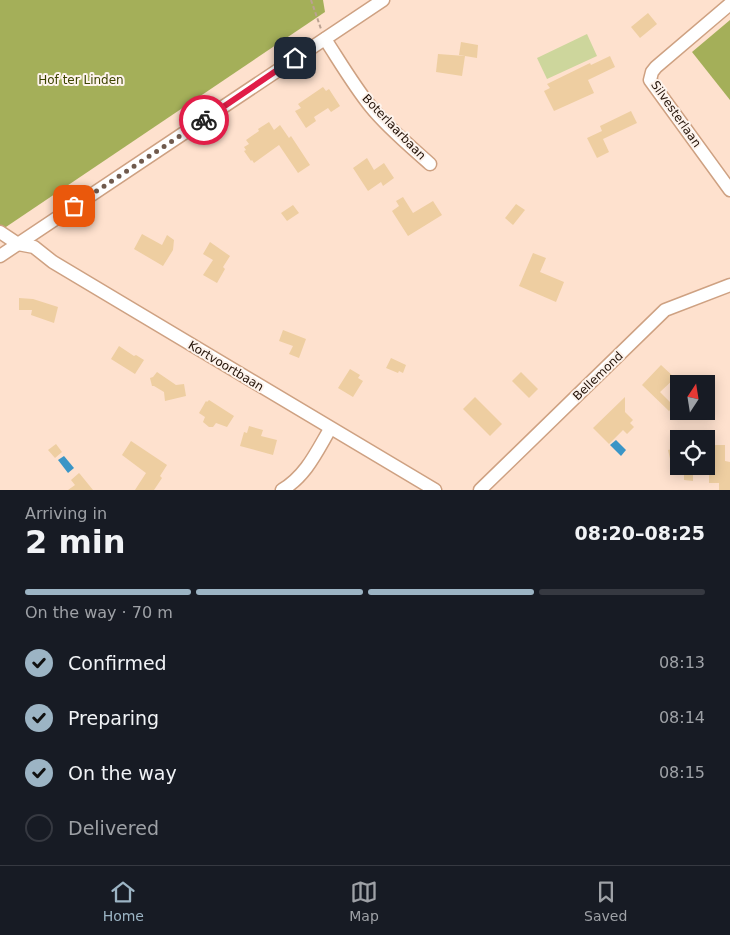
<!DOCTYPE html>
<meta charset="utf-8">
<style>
:root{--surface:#171b24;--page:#20242c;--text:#f1f3f6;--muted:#9ea1a6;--line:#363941;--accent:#9cb4c4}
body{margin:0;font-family:"DejaVu Sans",sans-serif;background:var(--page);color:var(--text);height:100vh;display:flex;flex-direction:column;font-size:19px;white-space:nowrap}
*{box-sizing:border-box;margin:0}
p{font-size:16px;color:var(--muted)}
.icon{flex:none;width:28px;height:28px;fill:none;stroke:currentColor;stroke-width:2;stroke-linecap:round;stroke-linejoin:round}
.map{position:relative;height:490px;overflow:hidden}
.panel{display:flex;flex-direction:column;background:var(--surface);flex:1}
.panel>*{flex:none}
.needle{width:32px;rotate:12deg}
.fabs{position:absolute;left:670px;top:375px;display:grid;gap:10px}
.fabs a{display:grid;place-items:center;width:45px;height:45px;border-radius:0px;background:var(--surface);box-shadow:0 2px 12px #0003;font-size:25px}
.pin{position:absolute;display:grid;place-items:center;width:42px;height:42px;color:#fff;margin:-21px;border-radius:10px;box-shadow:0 2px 8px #0006}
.courier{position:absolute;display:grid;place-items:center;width:50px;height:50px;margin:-25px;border:4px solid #e11d48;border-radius:50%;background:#fff;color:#222;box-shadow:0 1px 6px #0007}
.headline em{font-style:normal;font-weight:600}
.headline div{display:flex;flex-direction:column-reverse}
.headline{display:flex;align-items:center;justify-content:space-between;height:85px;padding:0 25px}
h1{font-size:32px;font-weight:600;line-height:38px}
.bar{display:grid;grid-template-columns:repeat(4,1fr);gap:8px 5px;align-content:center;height:60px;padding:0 25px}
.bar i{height:6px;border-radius:4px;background:var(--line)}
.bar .on{background:var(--accent)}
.bar p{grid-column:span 4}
ol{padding:0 25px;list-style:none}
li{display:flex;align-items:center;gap:15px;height:55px}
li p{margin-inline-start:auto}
li .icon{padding:5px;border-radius:50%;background:var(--accent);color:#111;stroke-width:4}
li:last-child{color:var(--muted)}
li i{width:28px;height:28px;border:2px solid var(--line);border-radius:50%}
.menu{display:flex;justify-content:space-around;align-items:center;height:70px;border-top:1px solid var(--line);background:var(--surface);font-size:14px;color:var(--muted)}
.menu a{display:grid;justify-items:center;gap:2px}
.menu .on{color:var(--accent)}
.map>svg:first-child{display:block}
.green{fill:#cdd69c}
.forest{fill:#a4af59}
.water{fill:#3a95c6}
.building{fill:#eecea1}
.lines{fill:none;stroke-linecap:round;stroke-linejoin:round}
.minor-casing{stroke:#cea182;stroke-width:15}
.path{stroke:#bba191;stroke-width:2;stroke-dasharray:4 2.5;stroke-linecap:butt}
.minor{stroke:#fff;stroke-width:12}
.done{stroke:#705a4d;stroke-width:5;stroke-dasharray:0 9}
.route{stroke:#e11d48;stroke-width:6}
.labels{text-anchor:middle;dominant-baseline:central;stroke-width:4;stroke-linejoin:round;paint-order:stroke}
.park-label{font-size:12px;fill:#3d4400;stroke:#fdf3ec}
.street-label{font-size:12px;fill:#231207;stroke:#fdf3ec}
</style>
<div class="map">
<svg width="730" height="490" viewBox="0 0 730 490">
<rect width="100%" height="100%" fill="#fee1ce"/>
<polygon class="green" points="587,34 597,56 547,79 537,58"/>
<g class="forest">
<polygon points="0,0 323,0 325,12 0,231"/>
<polygon points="730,20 730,100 692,52"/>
</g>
<g class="water">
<polygon points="616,440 626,450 621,456 610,445"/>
<polygon points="64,456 74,468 68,473 58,460"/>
</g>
<g class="building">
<polygon points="648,13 657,24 640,38 631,27"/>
<polygon points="461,42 478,45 477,58 459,55"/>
<polygon points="438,54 465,56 462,76 436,72"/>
<polygon points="610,56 615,67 588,80 594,93 554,111 544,91 550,88 547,84 590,63 591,65"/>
<polygon points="323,87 326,91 329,89 340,106 331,112 328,108 314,117 316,121 306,128 295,111 301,108 298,104"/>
<polygon points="631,111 637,123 603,139 609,152 597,158 587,138 602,131 600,126"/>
<polygon points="269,122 274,130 280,125 289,138 291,136 310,165 298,173 279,145 254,163 252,160 251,161 244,151 246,150 244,147 249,144 246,140 259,131 258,129"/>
<polygon points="367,158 374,170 384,163 394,178 383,186 381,182 368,191 353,168"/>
<polygon points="403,197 413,213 433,201 442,215 408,236 392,211 399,206 396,201"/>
<polygon points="516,204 525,210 513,225 505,218"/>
<polygon points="293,205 299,213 287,221 281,213"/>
<polygon points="142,234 162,245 167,235 174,240 173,250 163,266 134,249"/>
<polygon points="210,242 230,256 223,267 225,269 217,283 203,275 213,260 203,254"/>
<polygon points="533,253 546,258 540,272 564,282 556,302 519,286"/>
<polygon points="19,298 33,299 58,307 54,323 31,315 32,310 19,310"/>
<polygon points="283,330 306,339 299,358 289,354 293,346 279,341"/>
<polygon points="119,346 134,356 136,355 144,360 135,374 111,359"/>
<polygon points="391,358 406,365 403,373 399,371 398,373 386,368"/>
<polygon points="661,365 675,378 660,392 674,406 669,411 642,385"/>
<polygon points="350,369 360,375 358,378 363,381 353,397 338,388"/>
<polygon points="157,372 176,385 184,384 186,396 165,401 164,392 154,386 152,386 150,378 153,377"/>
<polygon points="521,372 538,389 529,398 512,381"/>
<polygon points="475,397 502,424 490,436 463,409"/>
<polygon points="625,397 625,412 633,420 630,423 634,427 627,434 623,430 609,444 593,428"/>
<polygon points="209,400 234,416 227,427 216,423 213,427 209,427 203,422 205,417 199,413 206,401 207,402"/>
<polygon points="249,426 263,430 261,436 277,440 273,455 240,446 244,432 247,433"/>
<polygon points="131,441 167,465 160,476 162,478 154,490 135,490 146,473 122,455"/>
<polygon points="56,444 62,452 55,458 48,450"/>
<polygon points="713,445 725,445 725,461 730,462 730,490 719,490 719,483 709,483 709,457 713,457"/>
<polygon points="679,447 679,461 671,463 668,450"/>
<polygon points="684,467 693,467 693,481 684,480"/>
<polygon points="79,473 80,474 93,490 68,490 75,485 71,480"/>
</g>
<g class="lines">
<g class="minor-casing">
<g id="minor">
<polyline points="730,4 656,67 652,72 650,80 730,190"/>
<path d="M325 39C340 62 354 86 371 107 388 128 410 146 430 164"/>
<polyline points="0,232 18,244 34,247 53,262 435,490"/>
<polyline points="0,256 383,0"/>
<path d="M282 490C306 476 317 451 330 429"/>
<polyline points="480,490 665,310 730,285"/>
</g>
</g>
<polyline class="path" points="311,0 321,29"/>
<use href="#minor" class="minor"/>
</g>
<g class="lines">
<polyline class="done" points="74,206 204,120"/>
<polyline class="route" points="204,120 295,58"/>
</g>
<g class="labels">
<g class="park-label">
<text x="81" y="80">Hof ter Linden</text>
</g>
<g class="street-label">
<text transform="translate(676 114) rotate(55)">Silvesterlaan</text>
<text transform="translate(394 127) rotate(46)">Boterlaarbaan</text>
<text transform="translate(226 366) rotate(31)">Kortvoortbaan</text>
<text transform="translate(598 376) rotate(-44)">Bellemond</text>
</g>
</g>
</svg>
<div class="fabs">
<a><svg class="needle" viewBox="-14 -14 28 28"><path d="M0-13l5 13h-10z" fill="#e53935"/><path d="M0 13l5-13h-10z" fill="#9ea1a6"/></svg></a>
<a><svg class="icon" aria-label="locate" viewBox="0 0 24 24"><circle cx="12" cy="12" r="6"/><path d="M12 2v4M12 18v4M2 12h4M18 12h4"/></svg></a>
</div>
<div class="pin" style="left:74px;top:206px;background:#ea580c"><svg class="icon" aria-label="bag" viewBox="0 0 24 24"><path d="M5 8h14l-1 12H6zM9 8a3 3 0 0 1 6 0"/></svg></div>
<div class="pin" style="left:295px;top:58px;background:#1f2937"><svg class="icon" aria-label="home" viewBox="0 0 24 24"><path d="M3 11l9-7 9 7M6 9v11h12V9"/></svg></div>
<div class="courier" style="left:204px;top:120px"><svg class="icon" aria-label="bike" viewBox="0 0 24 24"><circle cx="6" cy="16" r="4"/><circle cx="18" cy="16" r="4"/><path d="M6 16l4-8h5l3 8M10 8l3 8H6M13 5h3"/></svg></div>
</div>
<section class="panel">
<div class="headline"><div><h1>2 min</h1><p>Arriving in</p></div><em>08:20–08:25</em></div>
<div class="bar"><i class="on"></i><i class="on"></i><i class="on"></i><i></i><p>On the way · 70 m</p></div>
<ol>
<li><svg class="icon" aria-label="check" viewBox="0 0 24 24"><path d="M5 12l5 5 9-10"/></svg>Confirmed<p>08:13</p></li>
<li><svg class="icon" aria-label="check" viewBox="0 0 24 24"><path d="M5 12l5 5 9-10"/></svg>Preparing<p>08:14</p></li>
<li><svg class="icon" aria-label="check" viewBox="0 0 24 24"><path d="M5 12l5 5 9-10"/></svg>On the way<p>08:15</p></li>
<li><i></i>Delivered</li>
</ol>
</section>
<nav class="menu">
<a class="on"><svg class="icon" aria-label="home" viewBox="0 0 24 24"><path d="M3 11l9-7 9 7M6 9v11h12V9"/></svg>Home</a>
<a><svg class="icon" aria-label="map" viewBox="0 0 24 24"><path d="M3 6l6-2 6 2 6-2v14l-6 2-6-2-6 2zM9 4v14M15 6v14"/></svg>Map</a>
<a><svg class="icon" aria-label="saved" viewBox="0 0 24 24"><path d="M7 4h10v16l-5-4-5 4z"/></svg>Saved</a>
</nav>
